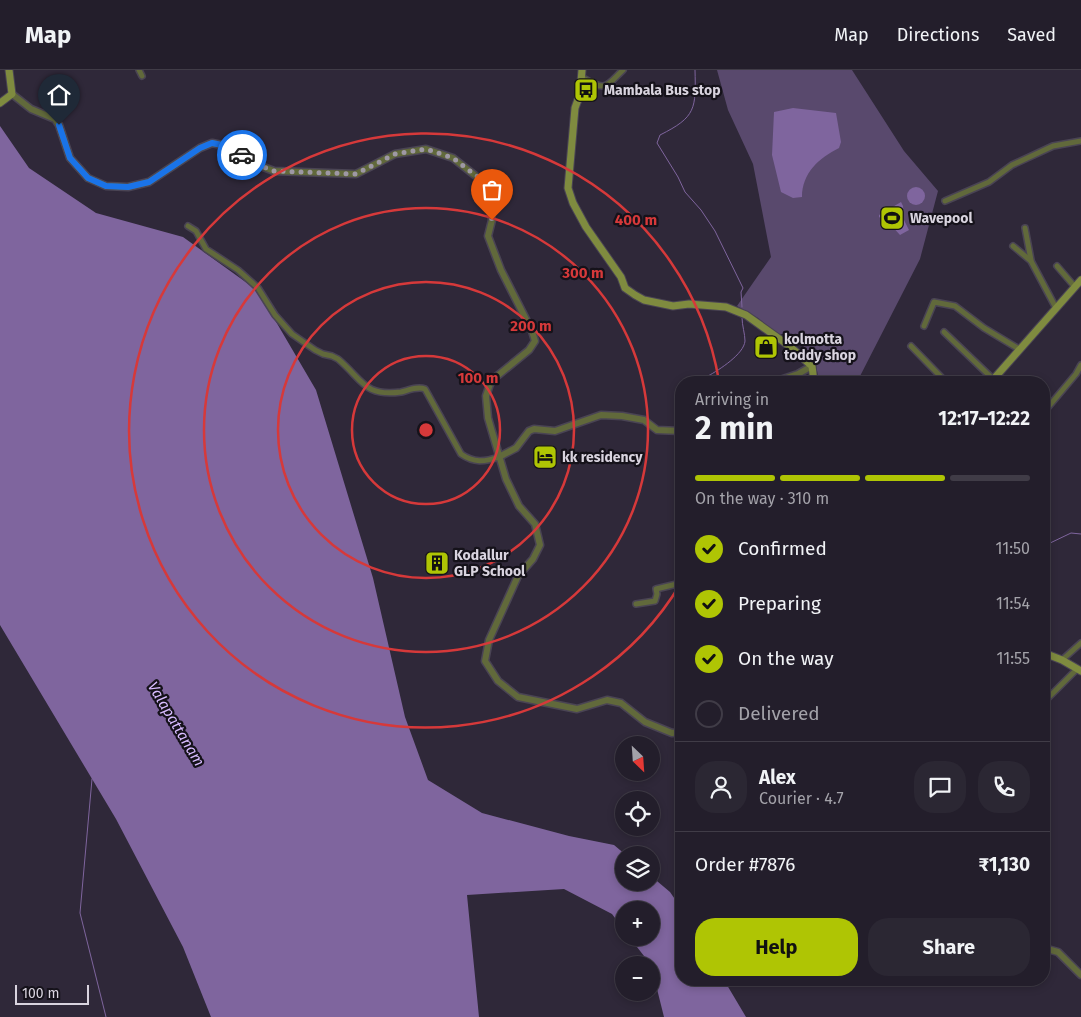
<!DOCTYPE html>
<meta charset="utf-8">
<style>
:root{--surface:#231e2b;--page:#2b2733;--text:#f1f3f6;--muted:#a3a2a9;--line:#403c47;--accent:#afc504}
body{margin:0;font-family:"Fira Sans",sans-serif;background:var(--page);color:var(--text);height:100vh;display:flex;flex-direction:column;font-size:19px;white-space:nowrap}
*{box-sizing:border-box;margin:0}
p{font-size:16px;color:var(--muted)}
.icon{flex:none;width:28px;height:28px;fill:none;stroke:currentColor;stroke-width:2;stroke-linecap:round;stroke-linejoin:round}
.map{position:relative;flex:1;overflow:hidden}
.sheet{position:absolute;left:675px;top:306px;width:375px;height:610px;display:flex;flex-direction:column;background:var(--surface);border-radius:20px;box-shadow:0 2px 8px #0003,0 0 0 1px var(--line)}
.sheet>*{flex:none}
.needle{width:32px;rotate:155deg}
.buttons{position:absolute;left:615px;top:666px;display:grid;gap:10px}
.buttons a{display:grid;place-items:center;width:45px;height:45px;border-radius:50%;background:var(--surface);box-shadow:0 2px 8px #0003,0 0 0 1px var(--line);font-size:25px}
.scale{position:absolute;left:15px;bottom:12px;width:74px;box-sizing:border-box;padding-left:5px;border:2px solid #d9d4df;border-top:0;font-size:14px;line-height:18px;white-space:nowrap;color:#d9d4df;-webkit-text-stroke:4px #15121a;paint-order:stroke}
.pin{position:absolute;display:grid;place-items:center;width:42px;height:42px;color:#fff;margin:-51px -21px;border-radius:50% 50% 50% 0;rotate:-45deg;box-shadow:0 0 5px #0007}
.pin .icon{rotate:45deg}
.courier{position:absolute;display:grid;place-items:center;width:50px;height:50px;margin:-25px;border:4px solid #1a73e8;border-radius:50%;background:#fff;color:#222;box-shadow:0 1px 6px #0007}
.head em{font-style:normal;font-weight:700}
.head div{display:flex;flex-direction:column-reverse}
.head{display:flex;align-items:center;justify-content:space-between;height:85px;padding:0 20px}
h1{font-size:32px;font-weight:700;line-height:38px}
.bar{display:grid;grid-template-columns:repeat(4,1fr);gap:8px 5px;align-content:center;height:60px;padding:0 20px}
.bar i{height:6px;border-radius:4px;background:var(--line)}
.bar .on{background:var(--accent)}
.bar p{grid-column:span 4}
.line{display:flex;align-items:center;gap:12px;padding:0 20px;border-top:1px solid var(--line)}
.line div{flex:1}
.round{display:grid;place-items:center;flex:none;width:52px;height:52px;border-radius:20px;background:var(--page)}
ol{padding:0 20px;list-style:none}
li{display:flex;align-items:center;gap:15px;height:55px}
li p{margin-inline-start:auto}
li .icon{padding:5px;border-radius:50%;background:var(--accent);color:#111;stroke-width:4}
li:last-child{color:var(--muted)}
li i{width:28px;height:28px;border:2px solid var(--line);border-radius:50%}
.cta{display:flex;gap:10px;margin-top:auto;padding:10px 20px}
.cta a{flex:1;height:58px;border-radius:20px;background:var(--accent);color:#111;font-size:20px;font-weight:700;line-height:58px;text-align:center}
.cta a+a{background:var(--page);color:var(--text)}
header{display:flex;align-items:center;gap:30px;box-sizing:border-box;height:70px;padding:0 25px;background:var(--surface);border-bottom:1px solid var(--line)}
header strong{font-size:24px}
nav{display:flex;gap:28px;margin-inline-start:auto;font-size:18px}
.map>svg:first-child{display:block}
.green{fill:#59496d}
.water{fill:#7f659e}
.lines{fill:none;stroke-linecap:round;stroke-linejoin:round}
.stream{stroke:#7f659e;stroke-width:1}
.minor-casing{stroke:#4a4454;stroke-width:8}
.tertiary-casing{stroke:#4a4454;stroke-width:9}
.secondary-casing{stroke:#4a4454;stroke-width:9}
.minor{stroke:#61693b;stroke-width:5}
.tertiary{stroke:#61693b;stroke-width:6}
.secondary{stroke:#7f8b3f;stroke-width:7}
.done{stroke:#9e98a5;stroke-width:5;stroke-dasharray:0 9}
.route{stroke:#1a73e8;stroke-width:6}
.ring{fill:none;stroke:#d6393a;stroke-width:2.5}
.labels{text-anchor:middle;dominant-baseline:central;stroke-width:4.5;stroke-linejoin:round;paint-order:stroke}
.poi-label{font-size:14px;font-weight:bold;fill:#d9d4df;stroke:#15121a;text-anchor:start}
.water-label{font-size:15px;font-style:italic;fill:#d8bcff;stroke:#15121a}
.centre{fill:#d6393a;stroke:#15121a;stroke-width:2.5}
.ring-label{font-size:15px;text-anchor:middle;font-weight:bold;fill:#d6393a;stroke:#15121a;stroke-width:4.5;stroke-linejoin:round;paint-order:stroke}
</style>
<header>
<strong>Map</strong>
<nav><a>Map</a><a>Directions</a><a>Saved</a></nav>
</header>
<div class="map">
<svg width="1081" height="947" viewBox="0 0 1081 947">
<rect width="100%" height="100%" fill="#2f2839"/>
<polygon class="green" points="717,0 852,0 904,81 938,121 920,189 857,312 819,312 816,295 806,287 802,267 798,264 777,264 758,248 737,236 771,187 753,94 728,40"/>
<g class="water">
<path d="M793 38 836 43 841 72 839 78C819 88 802 103 802 127L793 128 781 122 772 85 774 42Z"/>
<polygon points="0,56 29,98 96,143 183,167 258,221 316,320 373,508 405,647 428,710 482,743 569,766 614,775 626,785 624,785 624,812 651,812 651,806 670,822 681,838 681,910 724,910 746,947 664,947 651,895 630,868 651,868 651,840 624,840 624,860 612,844 564,819 467,825 479,947 211,947 183,877 116,749 0,555"/>
<circle cx="916" cy="126" r="9"/>
<polygon points="901,132 903,136 904,150 909,160 900,165 890,154 879,147 879,145"/>
</g>
<g class="lines">
<g class="stream">
<path d="M695 0C696 39 696 47 660 65L657 73 678 107 685 122 701 140 715 161 743 218 741 222 742 237"/>
<path d="M706 312 708 306C719 300 744 284 745 271 745 264 742 255 742 248"/>
<polyline points="1046,475 1071,463 1081,464"/>
<polyline points="92,709 80,843 106,947"/>
</g>
<g class="minor-casing">
<g id="minor">
<polyline points="139,0 142,6"/>
<path d="M583 8C607 22 605 17 623 0"/>
<polyline points="945,131 989,112 1012,95 1053,76 1081,71"/>
<path d="M188 156 196 161 206 179 238 200 258 218 275 245 292 264 315 280 323 284 332 286 338 289C363 310 364 327 401 322 409 320 418 316 425 319L461 384C474 393 484 392 499 387"/>
<polyline points="1025,158 1031,190"/>
<polyline points="1013,176 1031,191 1056,238"/>
<polyline points="1057,196 1075,217"/>
<polyline points="924,256 934,232 955,236 984,258 1019,279"/>
<polyline points="944,262 994,310"/>
<polyline points="911,276 946,312"/>
<polyline points="1044,342 1076,304 1081,295"/>
<polyline points="636,534 655,531 657,524 656,519 681,513"/>
<polyline points="1062,590 1081,573"/>
<polyline points="1044,632 1077,599"/>
</g>
</g>
<g class="tertiary-casing">
<g id="tertiary">
<polyline points="12,24 31,39 55,49 59,55 70,88 88,108 106,116 128,117 149,112 200,78 212,73 222,75 258,95 274,101 356,104 395,84 426,79 453,88 477,107 489,134 492,150 488,166 501,200 532,261 535,271 529,280 491,311 486,326 488,348 506,409 519,436 535,454 540,475 533,489 518,506 489,570 485,591 498,611 518,627 577,639 607,630 621,633 645,652 672,663 681,662"/>
<polyline points="774,312 798,304 812,296"/>
<polyline points="499,387 516,378 529,361 534,359 555,361 601,345 622,346 644,350 657,360 681,361"/>
<polyline points="1044,878 1058,882 1081,905"/>
</g>
</g>
<g class="secondary-casing">
<g id="secondary">
<polyline points="582,0 580,24 575,38 568,118 573,133 586,157 621,207 625,218 635,225 644,230 673,236 689,234 726,237 746,245 788,275 812,296 814,312"/>
<polyline points="0,33 12,24 9,0"/>
<polyline points="991,312 1081,210"/>
<polyline points="1044,583 1062,590 1081,601"/>
</g>
</g>
<use href="#minor" class="minor"/>
<use href="#tertiary" class="tertiary"/>
<use href="#secondary" class="secondary"/>
</g>
<g class="lines">
<polyline class="done" points="242,85 258,95 274,101 356,104 395,84 426,79 453,88 478,107 489,134 492,150"/>
<polyline class="route" points="59,55 70,88 88,108 106,116 128,117 149,112 200,78 212,73 222,75 242,85"/>
</g>
<g class="ring">
<circle cx="426" cy="360" r="74"/>
<circle cx="426" cy="360" r="148"/>
<circle cx="426" cy="360" r="222"/>
<path d="M681 513A297 297 0 1 1 719 311"/>
</g>
<defs>
<g id="bus-square" transform="scale(1.25)"><rect x="-9" y="-9" width="18" height="18" rx="4" fill="#afc504" stroke="#15121a"/><path d="M-5-6H5V4H4V6H2V4H-2V6H-4V4H-5ZM-3.5-4V0h7V-4ZM-3.5 1.2v1.5H-2V1.2ZM2 1.2v1.5H3.5V1.2Z" fill="#111"/></g>
<g id="stadium-square" transform="scale(1.25)"><rect x="-9" y="-9" width="18" height="18" rx="4" fill="#afc504" stroke="#15121a"/><path d="M0-5a6.5 5 0 1 0 0 10a6.5 5 0 1 0 0-10ZM-3.5-1.8h7v3.6h-7Z" fill="#111"/></g>
<g id="shop-square" transform="scale(1.25)"><rect x="-9" y="-9" width="18" height="18" rx="4" fill="#afc504" stroke="#15121a"/><path d="M-5-2.5h2.3a2.7 3.5 0 0 1 5.4 0H5L5.5 6h-11ZM-1.5-2.5h3a1.5 2.3 0 0 0-3 0Z" fill="#111"/></g>
<g id="hotel-square" transform="scale(1.25)"><rect x="-9" y="-9" width="18" height="18" rx="4" fill="#afc504" stroke="#15121a"/><path d="M-6-4.5h1.5V1H6V5H4.5V3h-9V5H-6ZM-4 0a1.8 1.8 0 1 1 3.6 0ZM.5 0V-2.5h3Q6-2.5 6 0Z" fill="#111"/></g>
<g id="building-square" transform="scale(1.25)"><rect x="-9" y="-9" width="18" height="18" rx="4" fill="#afc504" stroke="#15121a"/><path d="M-4-6H4V6H1V3H-1V6H-4ZM-2.5-4.3h1.7v1.8h-1.7ZM.8-4.3h1.7v1.8H.8ZM-2.5-1h1.7V.8h-1.7ZM.8-1h1.7V.8H.8Z" fill="#111"/></g>
</defs>
<g fill-rule="evenodd">
<use href="#bus-square" x="586" y="20"/>
<use href="#stadium-square" x="892" y="148"/>
<use href="#shop-square" x="766" y="277"/>
<use href="#hotel-square" x="545" y="387"/>
<use href="#building-square" x="437" y="493"/>
</g>
<g class="labels">
<g class="poi-label">
<text x="604" y="20">Mambala Bus stop</text>
<text x="910" y="148">Wavepool</text>
<text x="784" y="269">kolmotta<tspan x="784" dy="16">toddy shop</tspan></text>
<text x="562" y="387">kk residency</text>
<text x="454" y="485">Kodallur<tspan x="454" dy="16">GLP School</tspan></text>
</g>
<g class="water-label">
<text transform="translate(176 654) rotate(59)">Valapattanam</text>
</g>
</g>
<circle cx="426" cy="360" r="8" class="centre"/>
<g class="ring-label">
<text x="636" y="155">400 m</text>
<text x="583" y="208">300 m</text>
<text x="531" y="261">200 m</text>
<text x="478" y="313">100 m</text>
</g>
</svg>
<div class="buttons">
<a><svg class="needle" viewBox="-14 -14 28 28"><path d="M0-13l5 13h-10z" fill="#e53935"/><path d="M0 13l5-13h-10z" fill="#a3a2a9"/></svg></a>
<a><svg class="icon" aria-label="locate" viewBox="0 0 24 24"><circle cx="12" cy="12" r="6"/><path d="M12 2v4M12 18v4M2 12h4M18 12h4"/></svg></a>
<a><svg class="icon" aria-label="layers" viewBox="0 0 24 24"><path d="M12 4l9 5-9 5-9-5zM3 14l9 5 9-5"/></svg></a>
<a>+</a>
<a>−</a>
</div>
<div class="scale">100 m</div>
<div class="pin" style="left:492px;top:150px;background:#ea580c"><svg class="icon" aria-label="bag" viewBox="0 0 24 24"><path d="M5 8h14l-1 12H6zM9 8a3 3 0 0 1 6 0"/></svg></div>
<div class="pin" style="left:59px;top:55px;background:#1f2937"><svg class="icon" aria-label="home" viewBox="0 0 24 24"><path d="M3 11l9-7 9 7M6 9v11h12V9"/></svg></div>
<div class="courier" style="left:242px;top:85px"><svg class="icon" aria-label="car" viewBox="0 0 24 24"><path d="M5 17H2v-5l4-1 3-4h7l3 4 3 1v5h-3M9 17h6M6 11h13"/><circle cx="7" cy="17" r="2"/><circle cx="17" cy="17" r="2"/></svg></div>
<section class="sheet">
<div class="head"><div><h1>2 min</h1><p>Arriving in</p></div><em>12:17–12:22</em></div>
<div class="bar"><i class="on"></i><i class="on"></i><i class="on"></i><i></i><p>On the way · 310 m</p></div>
<ol>
<li><svg class="icon" aria-label="check" viewBox="0 0 24 24"><path d="M5 12l5 5 9-10"/></svg>Confirmed<p>11:50</p></li>
<li><svg class="icon" aria-label="check" viewBox="0 0 24 24"><path d="M5 12l5 5 9-10"/></svg>Preparing<p>11:54</p></li>
<li><svg class="icon" aria-label="check" viewBox="0 0 24 24"><path d="M5 12l5 5 9-10"/></svg>On the way<p>11:55</p></li>
<li><i></i>Delivered</li>
</ol>
<div class="line" style="height:90px"><a class="round"><svg class="icon" aria-label="person" viewBox="0 0 24 24"><circle cx="12" cy="8" r="4"/><path d="M4 21q1-7 8-7t8 7"/></svg></a><div><b>Alex</b><p>Courier · 4.7</p></div><a class="round"><svg class="icon" aria-label="chat" viewBox="0 0 24 24"><path d="M4 5h16v11H9l-5 4z"/></svg></a><a class="round"><svg class="icon" aria-label="phone" viewBox="0 0 24 24"><path d="M5 4h4l2 5-3 2q2 4 5 5l2-3 5 2v4C11 20 4 13 5 4z"/></svg></a></div>
<div class="line" style="height:65px"><div>Order #7876</div><b>₹1,130</b></div>
<div class="cta"><a>Help</a><a>Share</a></div>
</section>
</div>
